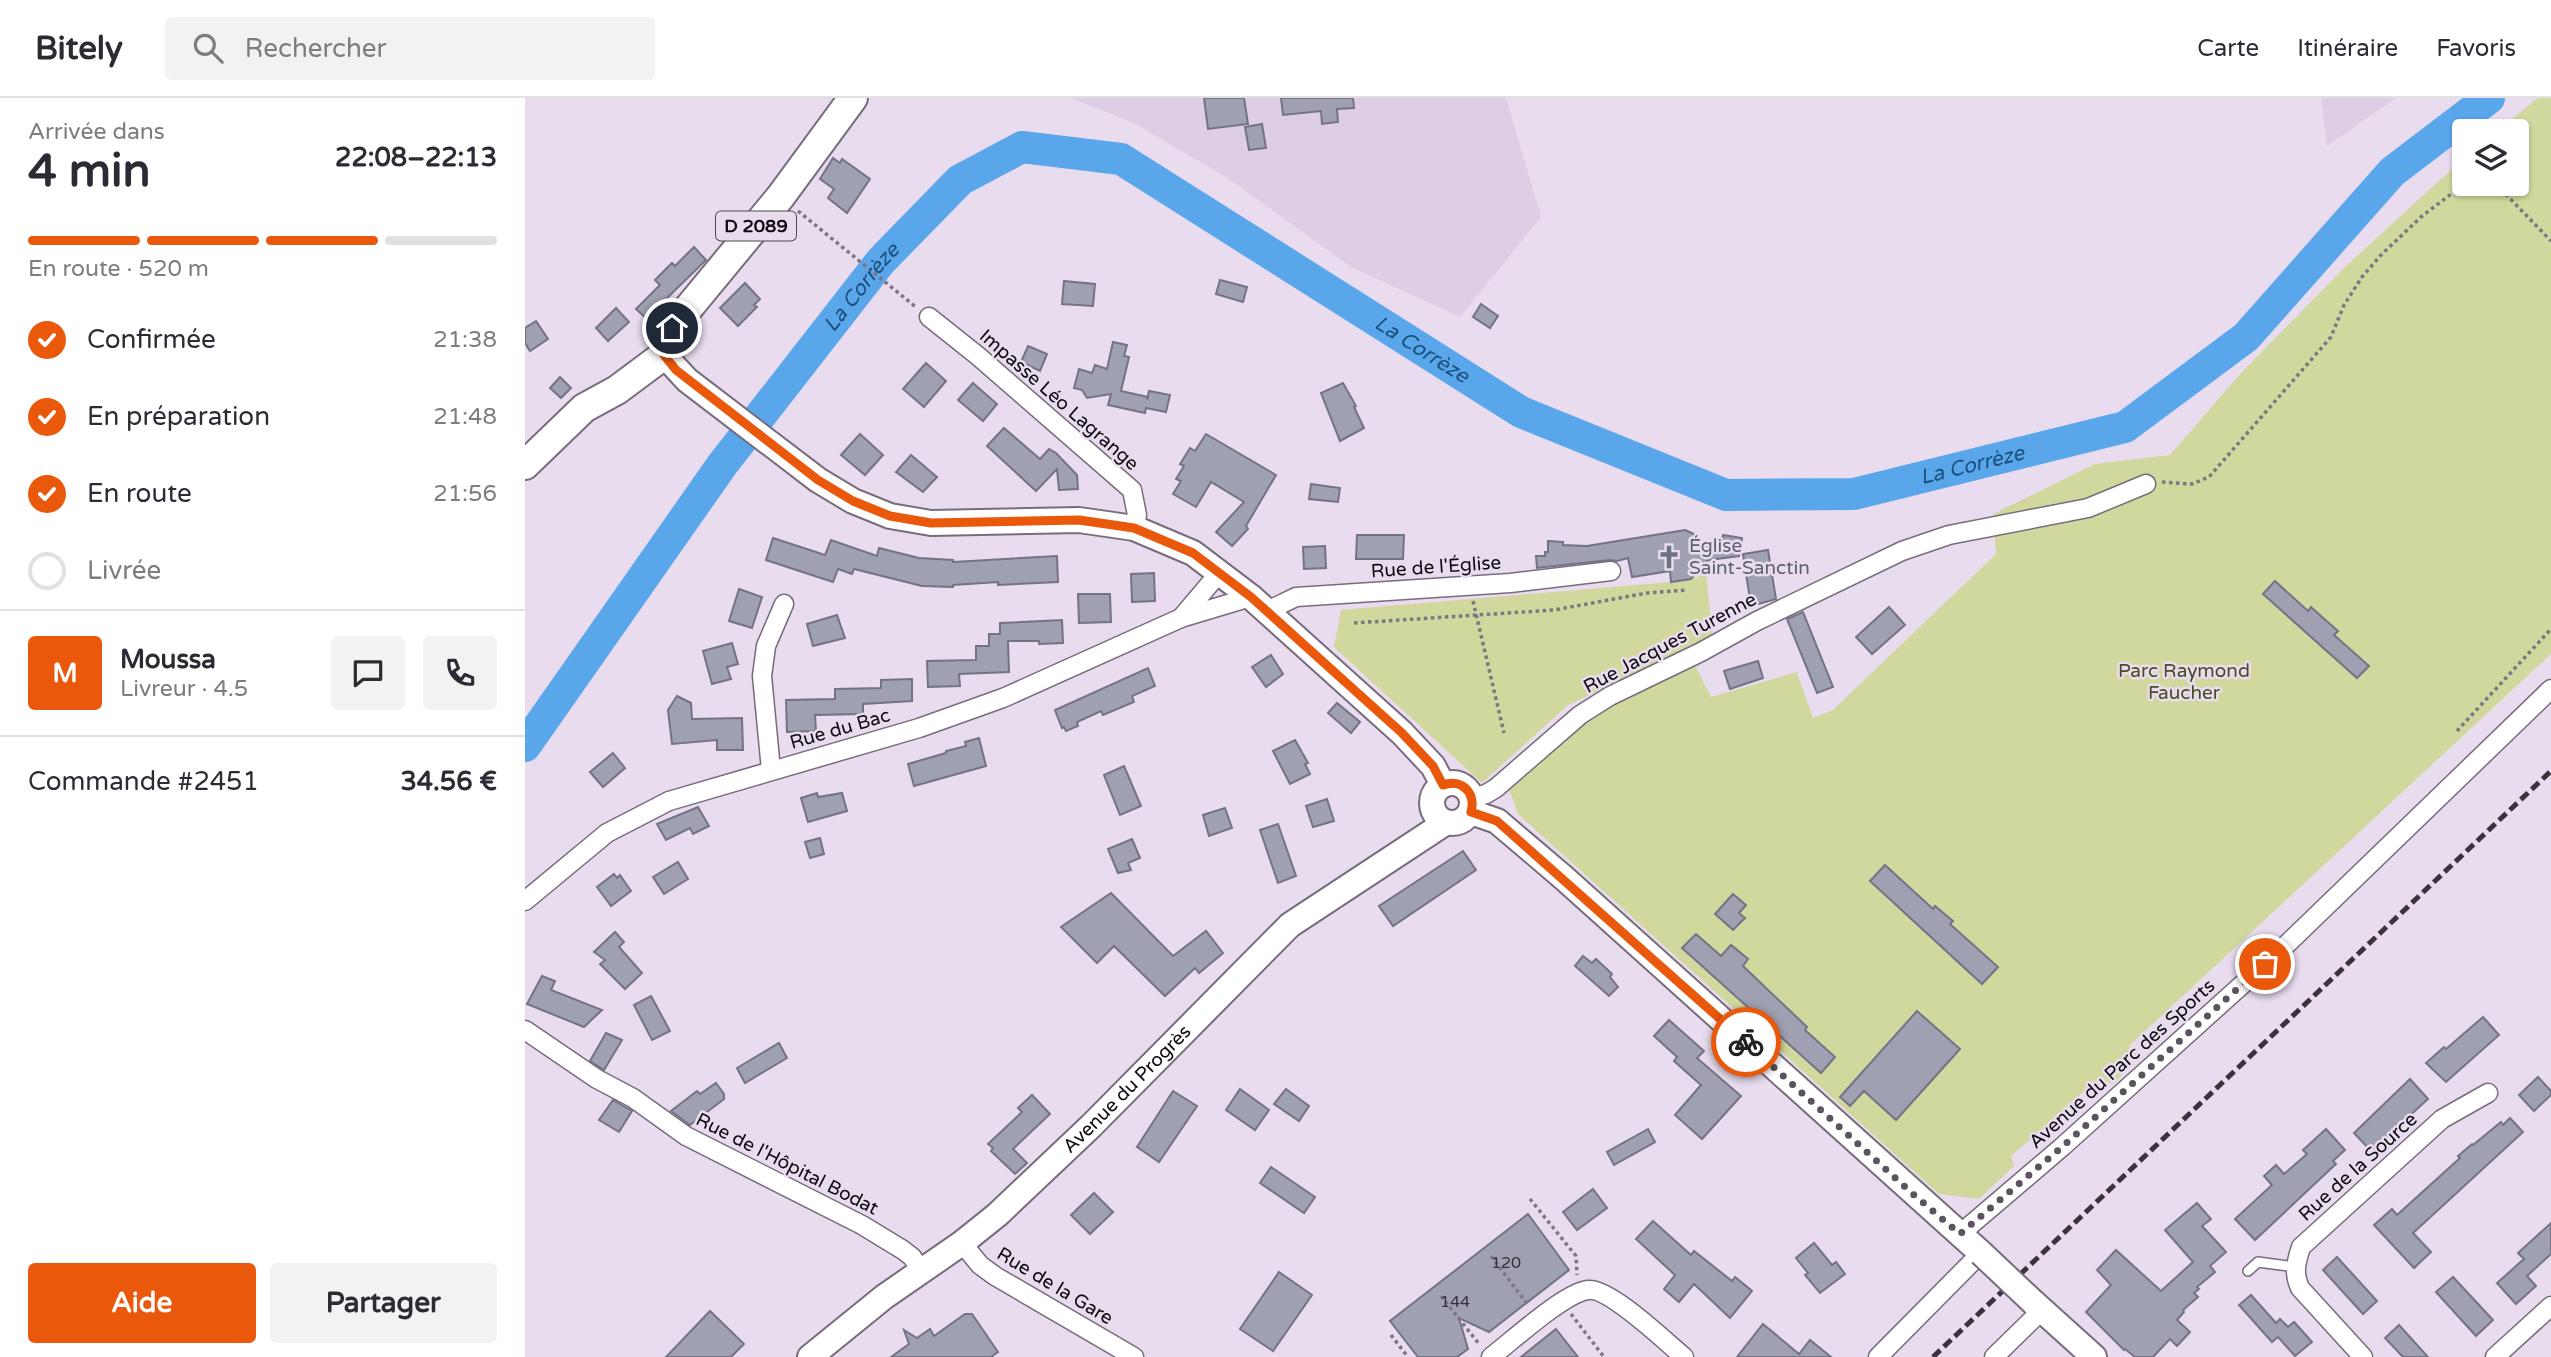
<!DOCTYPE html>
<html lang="fr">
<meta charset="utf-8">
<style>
:root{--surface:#fff;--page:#f2f2f3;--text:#2b2b33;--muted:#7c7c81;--line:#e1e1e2;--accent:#ea580c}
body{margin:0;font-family:"Varela Round",sans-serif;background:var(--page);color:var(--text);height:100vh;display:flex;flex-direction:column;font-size:26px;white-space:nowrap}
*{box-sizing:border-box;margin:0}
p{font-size:23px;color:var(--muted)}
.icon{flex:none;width:38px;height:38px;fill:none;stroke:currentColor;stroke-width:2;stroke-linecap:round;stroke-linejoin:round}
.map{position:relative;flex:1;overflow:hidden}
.panel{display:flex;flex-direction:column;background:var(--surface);width:525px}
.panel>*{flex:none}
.tools{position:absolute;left:1927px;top:21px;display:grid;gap:14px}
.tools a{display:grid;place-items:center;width:77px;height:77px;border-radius:7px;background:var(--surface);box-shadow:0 2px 5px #0004;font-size:35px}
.pin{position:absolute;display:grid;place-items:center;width:60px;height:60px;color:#fff;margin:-30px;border:4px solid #fff;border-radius:50%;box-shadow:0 2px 7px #0007}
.courier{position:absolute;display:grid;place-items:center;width:70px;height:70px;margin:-35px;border:5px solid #ea580c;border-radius:50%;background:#fff;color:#222;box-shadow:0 2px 9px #0007}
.headline em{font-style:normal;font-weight:700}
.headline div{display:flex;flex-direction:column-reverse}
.headline{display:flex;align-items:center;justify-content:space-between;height:119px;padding:0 28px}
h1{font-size:46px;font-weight:700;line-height:52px}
.bar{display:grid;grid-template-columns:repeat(4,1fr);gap:10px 7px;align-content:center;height:84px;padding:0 28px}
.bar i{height:9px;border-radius:5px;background:var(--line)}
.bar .on{background:var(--accent)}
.bar p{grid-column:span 4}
.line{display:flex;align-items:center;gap:18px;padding:0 28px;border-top:2px solid var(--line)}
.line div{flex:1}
.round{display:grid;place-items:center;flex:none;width:74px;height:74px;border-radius:7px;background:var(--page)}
ol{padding:0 28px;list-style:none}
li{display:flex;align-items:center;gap:21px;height:77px}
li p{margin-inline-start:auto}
li .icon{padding:7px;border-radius:50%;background:var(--accent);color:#fff;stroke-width:4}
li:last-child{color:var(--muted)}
li i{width:38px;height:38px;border:4px solid var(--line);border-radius:50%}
.button{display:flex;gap:14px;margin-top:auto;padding:14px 28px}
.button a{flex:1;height:80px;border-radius:7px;background:var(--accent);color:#fff;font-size:28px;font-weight:700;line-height:80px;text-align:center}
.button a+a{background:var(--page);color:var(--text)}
header{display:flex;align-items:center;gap:42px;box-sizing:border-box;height:98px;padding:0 35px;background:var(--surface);border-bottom:2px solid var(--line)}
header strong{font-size:33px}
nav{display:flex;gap:38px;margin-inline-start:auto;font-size:24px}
.search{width:490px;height:63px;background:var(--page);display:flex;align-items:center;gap:18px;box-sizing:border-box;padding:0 24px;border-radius:7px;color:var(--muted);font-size:26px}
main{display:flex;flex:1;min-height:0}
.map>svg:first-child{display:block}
.built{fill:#ddcde5}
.green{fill:#d1d89d}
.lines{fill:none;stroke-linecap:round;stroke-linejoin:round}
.river{stroke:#59a6eb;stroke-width:32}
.building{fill:#a0a0b3;stroke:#747386;stroke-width:2}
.lane-casing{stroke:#776c7c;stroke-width:12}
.street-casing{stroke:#776c7c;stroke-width:21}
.secondary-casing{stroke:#776c7c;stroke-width:28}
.primary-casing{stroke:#776c7c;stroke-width:32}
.path{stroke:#7e7682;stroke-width:3.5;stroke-dasharray:3.5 3.5;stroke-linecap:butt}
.lane{stroke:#fff;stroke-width:9}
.street{stroke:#fff;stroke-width:18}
.secondary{stroke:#fff;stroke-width:24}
.primary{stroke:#fff;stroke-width:28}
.rail{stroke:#39343c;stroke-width:5;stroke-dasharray:10 5;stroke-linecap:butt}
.secondary-bridge-casing{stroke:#776c7c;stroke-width:28;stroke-linecap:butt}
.secondary-bridge{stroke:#fff;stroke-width:24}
.done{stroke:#5a545e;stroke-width:7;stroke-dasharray:0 12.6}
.route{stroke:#ea580c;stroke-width:9}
.labels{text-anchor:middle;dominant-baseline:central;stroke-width:5;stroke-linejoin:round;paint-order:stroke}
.number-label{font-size:16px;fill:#323039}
.shield{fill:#e8dcee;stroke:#4f4953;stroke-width:2}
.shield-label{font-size:18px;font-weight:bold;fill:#0e0a10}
.street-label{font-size:19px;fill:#0e0a10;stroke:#e8dcee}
.worship-label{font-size:19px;fill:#5b616d;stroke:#e8dcee;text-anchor:start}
.park-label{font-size:19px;fill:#494d23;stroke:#e8dcee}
.water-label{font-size:21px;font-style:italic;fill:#19507e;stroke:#e8dcee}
</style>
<header>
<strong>Bitely</strong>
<div class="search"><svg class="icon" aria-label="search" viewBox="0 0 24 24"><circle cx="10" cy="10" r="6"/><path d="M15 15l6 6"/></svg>Rechercher</div>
<nav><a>Carte</a><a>Itinéraire</a><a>Favoris</a></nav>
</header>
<main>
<section class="panel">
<div class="headline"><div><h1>4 min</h1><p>Arrivée dans</p></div><em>22:08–22:13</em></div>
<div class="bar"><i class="on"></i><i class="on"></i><i class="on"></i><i></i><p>En route · 520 m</p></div>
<ol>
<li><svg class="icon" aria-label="check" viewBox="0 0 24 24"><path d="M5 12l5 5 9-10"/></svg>Confirmée<p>21:38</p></li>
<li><svg class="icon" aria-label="check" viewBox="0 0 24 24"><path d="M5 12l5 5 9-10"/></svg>En préparation<p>21:48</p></li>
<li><svg class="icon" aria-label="check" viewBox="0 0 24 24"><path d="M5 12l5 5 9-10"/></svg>En route<p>21:56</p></li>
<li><i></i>Livrée</li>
</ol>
<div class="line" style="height:126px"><b class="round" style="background:var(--accent);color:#fff">M</b><div><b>Moussa</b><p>Livreur · 4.5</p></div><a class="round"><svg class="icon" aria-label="chat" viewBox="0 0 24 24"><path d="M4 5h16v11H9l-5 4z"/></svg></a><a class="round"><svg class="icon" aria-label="phone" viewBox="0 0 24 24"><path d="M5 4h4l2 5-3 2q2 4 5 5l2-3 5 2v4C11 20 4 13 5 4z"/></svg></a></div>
<div class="line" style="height:91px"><div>Commande #2451</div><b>34.56 €</b></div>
<div class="button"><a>Aide</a><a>Partager</a></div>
</section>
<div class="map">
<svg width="2026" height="1259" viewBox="0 0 2026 1259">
<rect width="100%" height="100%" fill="#e8dcee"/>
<g class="built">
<polygon points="546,0 981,0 1016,119 935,219 826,169 704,81 609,25"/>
<polygon points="1796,0 1871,0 1802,48"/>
</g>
<g class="green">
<polygon points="2013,0 2026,0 2026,556 1604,948 1615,958 1589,985 1579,984 1562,990 1538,1014 1486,1058 1489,1068 1454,1101 1414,1096 993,716 981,683 1055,617 1166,559 1186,599 1272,574 1288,620 1308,612 1471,456 1468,416 1570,366 1645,357 1716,275 1820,169 1939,60 1939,86 1992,86 1992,33 1972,33"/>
<polygon points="1181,477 1188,540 1043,607 957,685 809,549 816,512 1146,484"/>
</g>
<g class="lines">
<path class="river" id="s1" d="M0 648 197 367 356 163 435 82 497 49 596 61 996 314 1201 397 1329 396 1600 329 1721 239 1867 74 1964 0"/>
</g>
<g class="building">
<polygon points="679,0 719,0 723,26 683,31"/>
<polygon points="756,0 828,0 829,10 812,11 813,24 797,26 796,13 758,17"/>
<polygon points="737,26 741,50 724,52 720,29"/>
<polygon points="308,60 315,65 317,61 345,81 322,115 303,100 309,91 295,81"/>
<polygon points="169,149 181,162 138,204 139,206 123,222 111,211 135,187 130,182 147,165 150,168"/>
<polygon points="695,182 722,189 718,204 691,196"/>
<polygon points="539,183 570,186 568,208 537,206"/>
<polygon points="220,185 235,201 229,207 232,209 213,228 195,210"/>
<polygon points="956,206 973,218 965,230 948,219"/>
<polygon points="91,210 104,224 83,243 71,230"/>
<polygon points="11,223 23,241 5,253 0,245 0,230"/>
<polygon points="588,244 602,247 599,258 604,259 596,293 623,299 622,302 624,293 645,297 641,314 621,310 620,315 583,307 586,296 562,300 557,292 549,290 554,271 567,275 570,267 582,271"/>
<polygon points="503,248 522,256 515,273 496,264"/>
<polygon points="401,265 421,283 399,309 378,291"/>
<polygon points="35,279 46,290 36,300 25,290"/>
<polygon points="448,285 472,306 458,323 433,302"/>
<polygon points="818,285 831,308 829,309 839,330 815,343 796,295"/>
<polygon points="479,330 515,361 524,351 531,355 552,377 553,391 534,392 532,371 511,393 462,348"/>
<polygon points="335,336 358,357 340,377 316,357"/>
<polygon points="681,336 751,377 721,428 723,431 707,448 691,434 719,404 686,384 671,409 648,396 656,383 651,381 659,368 655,366 665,350 670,353"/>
<polygon points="386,357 412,379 398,394 371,374"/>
<polygon points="786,386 815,390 813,404 784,401"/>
<polygon points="1160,432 1169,436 1172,443 1196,453 1198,437 1217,440 1214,458 1184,462 1173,467 1171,475 1166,481 1146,484 1145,473 1107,479 1103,460 1092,463 1085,462 1012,470 1011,458 1020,458 1020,454 1023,454 1023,443 1038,444 1038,447 1062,448"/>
<polygon points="832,437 879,437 878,461 831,461"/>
<polygon points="248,440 300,457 306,442 352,458 354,450 394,460 428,462 428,464 532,458 533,484 473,487 473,484 428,487 428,489 397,488 329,471 327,476 313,471 308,484 241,462"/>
<polygon points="800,448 801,470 779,471 778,449"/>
<polygon points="1243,452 1251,501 1226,508 1218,456"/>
<polygon points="629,475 630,503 607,504 606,476"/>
<polygon points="1750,483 1783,513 1786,509 1797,519 1813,533 1809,537 1844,568 1832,580 1738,496"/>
<polygon points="214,491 237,499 227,530 204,523"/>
<polygon points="553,496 585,496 586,524 554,525"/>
<polygon points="1364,509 1380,527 1347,556 1331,539"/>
<polygon points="1278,514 1308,589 1292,595 1262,521"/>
<polygon points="312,517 320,540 288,548 282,526"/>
<polygon points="537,522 538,545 514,546 514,543 483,543 484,574 434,576 435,588 403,589 402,563 451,562 451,548 464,548 464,536 475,536 475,525"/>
<polygon points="207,545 213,566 202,569 206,581 187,586 178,553"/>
<polygon points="746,557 758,576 741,589 727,569"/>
<polygon points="1233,563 1238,580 1205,591 1199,573"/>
<polygon points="623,570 630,588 607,598 609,604 578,617 576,613 552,624 553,628 541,633 539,629 537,630 530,612"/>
<polygon points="387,581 387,603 338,606 338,616 290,617 291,633 262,634 261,602 310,601 310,591 356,590 356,582"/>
<polygon points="152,598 166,605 167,621 217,620 218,652 192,652 192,642 147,646 143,612"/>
<polygon points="812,605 835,624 826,635 803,615"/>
<polygon points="454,640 461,668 389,688 383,666 421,655 421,653 441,648 440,644"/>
<polygon points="770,642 783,665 780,666 785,676 765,686 748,653"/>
<polygon points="88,655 100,670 78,689 65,674"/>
<polygon points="599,668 616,708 595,717 579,677"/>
<polygon points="292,695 293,699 317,695 322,713 283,724 276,700"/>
<polygon points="802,701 809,723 788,729 781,708"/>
<polygon points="173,709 184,728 168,736 165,730 141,742 132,726"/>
<polygon points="700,710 707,730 684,738 678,717"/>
<polygon points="753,726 771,778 753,785 735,732"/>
<polygon points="295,740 299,756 285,760 280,744"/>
<polygon points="607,741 615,760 603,765 606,772 593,775 583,751"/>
<polygon points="938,753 951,772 868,828 854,808"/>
<polygon points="153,764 163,781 139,796 128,779"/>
<polygon points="1360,767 1408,811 1410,808 1428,823 1425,826 1473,869 1457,886 1345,783"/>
<polygon points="89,776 92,780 95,777 106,793 86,808 72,789"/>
<polygon points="586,795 648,858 681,833 698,855 674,875 670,870 640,898 589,848 572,865 536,829"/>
<polygon points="1208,796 1221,807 1214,815 1220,820 1208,832 1190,816"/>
<polygon points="90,834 99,844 94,849 117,875 100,891 75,866 80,862 69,854"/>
<polygon points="1171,836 1196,858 1206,847 1223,861 1218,868 1282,929 1280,932 1310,959 1296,975 1157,850"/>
<polygon points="1058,858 1067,865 1071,861 1087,876 1085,879 1093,889 1084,898 1050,868"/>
<polygon points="17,878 30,883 26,892 77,912 59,929 2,906"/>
<polygon points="126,898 145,933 127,942 109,907"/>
<polygon points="1392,913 1435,951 1371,1022 1339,993 1325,1008 1315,999"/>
<polygon points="1958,919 1974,937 1921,984 1901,965 1919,949 1921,951"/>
<polygon points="1144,922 1179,953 1172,960 1216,998 1177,1041 1150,1017 1176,987 1149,963 1152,959 1129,938"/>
<polygon points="81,935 97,942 79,972 65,963"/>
<polygon points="254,945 262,960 220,985 212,970"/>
<polygon points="2013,979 2026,993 2026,997 2009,1013 1994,997"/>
<polygon points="1885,981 1903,1001 1846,1053 1829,1035"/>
<polygon points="191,985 199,996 199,1001 165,1027 146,1013 172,993 175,996"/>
<polygon points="715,991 744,1012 730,1032 701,1012"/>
<polygon points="761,991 784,1008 774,1023 749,1006"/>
<polygon points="648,993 672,1008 634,1064 612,1049"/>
<polygon points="507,997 525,1016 488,1051 502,1065 490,1076 466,1053 468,1050 463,1046 497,1014 493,1010"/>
<polygon points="88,1002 107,1013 94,1034 74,1022"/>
<polygon points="1985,1020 1998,1034 1888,1135 1906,1154 1889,1170 1849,1127 1867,1111 1872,1117 1935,1060 1933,1058 1947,1046 1948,1047 1976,1024 1978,1027"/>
<polygon points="1123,1031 1130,1044 1089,1067 1082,1054"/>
<polygon points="1801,1031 1820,1052 1808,1063 1811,1066 1730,1142 1710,1121 1747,1087 1739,1078 1751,1067 1759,1076 1782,1056 1778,1052"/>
<polygon points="746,1069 790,1099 779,1115 735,1085"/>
<polygon points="1068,1091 1082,1110 1052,1132 1038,1114"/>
<polygon points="569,1095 588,1114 565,1136 546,1117"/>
<polygon points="1672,1105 1686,1121 1677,1128 1701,1154 1685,1168 1690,1174 1672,1189 1674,1191 1669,1195 1673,1199 1658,1212 1659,1214 1652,1222 1665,1234 1652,1248 1645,1241 1628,1259 1610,1259 1600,1251 1599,1252 1561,1214 1586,1187 1572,1172 1591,1152 1636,1193 1668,1164 1640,1132"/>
<polygon points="1003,1116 1044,1172 964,1234 934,1220 943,1251 932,1259 893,1259 865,1223"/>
<polygon points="1128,1123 1166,1157 1169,1153 1207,1183 1210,1179 1227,1193 1205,1220 1169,1186 1154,1204 1139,1191 1150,1177 1111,1141"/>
<polygon points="2026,1125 2026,1156 2002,1178 2011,1188 1991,1206 1972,1185 1999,1161 1993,1155"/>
<polygon points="1289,1145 1307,1167 1311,1164 1320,1176 1295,1195 1280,1177 1283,1175 1271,1160"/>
<polygon points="1812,1159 1852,1203 1838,1216 1798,1172"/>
<polygon points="754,1174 787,1197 748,1253 715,1231"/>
<polygon points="1928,1179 1968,1222 1951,1238 1911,1194"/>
<polygon points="1726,1197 1751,1225 1755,1221 1763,1229 1769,1224 1787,1244 1770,1258 1753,1239 1747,1244 1714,1207"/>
<polygon points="185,1213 219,1246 206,1259 141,1259"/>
<polygon points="440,1216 447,1216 473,1254 466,1259 366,1259 384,1246 379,1232 392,1240 405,1231 409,1238"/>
<polygon points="1238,1226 1274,1256 1285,1242 1306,1259 1212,1259"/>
<polygon points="1874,1227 1903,1259 1878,1259 1860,1240"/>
<polygon points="1031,1231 1053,1259 996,1259"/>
</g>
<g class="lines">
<g class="lane-casing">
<polyline id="lane" points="1723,1173 1733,1164 1770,1169"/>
</g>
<g class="street-casing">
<g id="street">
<polyline points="404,219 453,258 607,392 612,417 609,430"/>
<polyline points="694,475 656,520 726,499"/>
<polyline points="742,513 771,499 985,485 1086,473"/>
<polyline points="246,672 237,578 241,548 259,506"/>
<polyline points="947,700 961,696 971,690 1055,617 1085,598 1176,554 1232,523 1377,453 1424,437 1563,410 1621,386"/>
<polyline points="0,803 82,735 144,703 394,630 478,600 656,520"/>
<polyline points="0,932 72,981 108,1000 161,1038 337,1127 378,1152 387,1159 396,1172"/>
<polyline points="1435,1136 1537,1049 1760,848 2026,591"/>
<polyline points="437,1145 455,1167 470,1178 609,1259"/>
<path d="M966 1259C987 1243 1039 1195 1063 1192 1084 1189 1141 1244 1159 1259"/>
<polyline points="1353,1259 1456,1155"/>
<polyline points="1469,1259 1517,1212"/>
<path d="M1838 1259 1775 1190C1768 1174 1771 1165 1776 1149L1917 1021 1963 995"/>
<polyline points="1970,1259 2026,1208"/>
</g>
</g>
<g class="secondary-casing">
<g id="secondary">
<polyline points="139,257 162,282 293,382 328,403 365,418 406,425 554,422 609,430 668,455 726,499 877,635 908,668 918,687"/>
<circle cx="927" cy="705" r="20"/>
<polyline points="946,714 972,723 1039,780 1456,1155"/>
<polyline points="1508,1204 1569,1259"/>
<path id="s2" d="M285 1259 359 1199 437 1145 472 1117 566 1028 765 827 920 725"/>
</g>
</g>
<g class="primary-casing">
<polyline id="primary" points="0,367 59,310 92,292 139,257 147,230 256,98 328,0"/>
</g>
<g class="path">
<polyline points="1971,86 2026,143"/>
<polyline points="273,113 392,210"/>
<polyline points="1637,384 1667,386 1684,379 1806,239 1819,207 1837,179 1856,157 1896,119 1939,86"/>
<polyline points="948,503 979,635"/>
<polyline points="829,525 1029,512 1122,495 1161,492"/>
<polyline points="1932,633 2026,531"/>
<polyline points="1005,1101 1051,1158 1052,1177"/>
<polyline points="966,1158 1003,1207"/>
<polyline points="916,1198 954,1246"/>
<polyline points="1046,1216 1079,1259"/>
<polyline points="866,1237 883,1259"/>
</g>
<use href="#lane" class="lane"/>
<use href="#street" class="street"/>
<use href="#secondary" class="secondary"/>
<use href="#primary" class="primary"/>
<polyline class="rail" points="1408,1259 2026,673"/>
<g class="secondary-bridge-casing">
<polyline id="secondary-bridge" points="1456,1155 1508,1204"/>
</g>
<use href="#secondary-bridge" class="secondary-bridge"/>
</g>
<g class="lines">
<polyline class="done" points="1221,944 1388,1096 1435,1136 1537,1049 1740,866"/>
<path class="route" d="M147 230 139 257 151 272 293 382 328 403 365 418 406 425 554 422 609 430 668 455 726 499 877 635 908 668 918 687C937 680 951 695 946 714L972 723 1221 944"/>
</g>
<defs>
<g id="church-bare" transform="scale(1.89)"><path d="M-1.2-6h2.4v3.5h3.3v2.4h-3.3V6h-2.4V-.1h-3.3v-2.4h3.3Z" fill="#6b7280" stroke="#e8dcee" stroke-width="2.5" paint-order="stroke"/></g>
</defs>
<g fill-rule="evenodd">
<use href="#church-bare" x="1144" y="459"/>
</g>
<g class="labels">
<g class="number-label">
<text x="981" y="1165">120</text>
<text x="930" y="1204">144</text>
</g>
<rect class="shield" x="191" y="113.5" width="80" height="29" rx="5"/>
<g class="shield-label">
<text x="231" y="128">D 2089</text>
</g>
<g class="street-label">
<text transform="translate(534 302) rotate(41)">Impasse Léo Lagrange</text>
<text transform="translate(911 469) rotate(-4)">Rue de l'Église</text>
<text transform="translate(1145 545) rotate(-28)">Rue Jacques Turenne</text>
<text transform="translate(315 631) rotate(-16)">Rue du Bac</text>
<text transform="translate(1597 966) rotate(-42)">Avenue du Parc des Sports</text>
<text stroke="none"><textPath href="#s2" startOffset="416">Avenue du Progrès</textPath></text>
<text transform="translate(262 1066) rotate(27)">Rue de l'Hôpital Bodat</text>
<text transform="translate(1833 1069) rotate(-42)">Rue de la Source</text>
<text transform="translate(530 1188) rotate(31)">Rue de la Gare</text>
</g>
<g class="worship-label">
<text x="1164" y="448">Église<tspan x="1164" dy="22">Saint-Sanctin</tspan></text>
</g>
<g class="park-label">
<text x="1659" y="573">Parc Raymond<tspan x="1659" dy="22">Faucher</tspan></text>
</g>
<g class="water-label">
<text stroke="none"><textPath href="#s1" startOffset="569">La Corrèze</textPath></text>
<text stroke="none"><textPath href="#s1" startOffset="1241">La Corrèze</textPath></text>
<text stroke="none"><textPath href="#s1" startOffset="1829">La Corrèze</textPath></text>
</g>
</g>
</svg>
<div class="tools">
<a><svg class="icon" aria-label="layers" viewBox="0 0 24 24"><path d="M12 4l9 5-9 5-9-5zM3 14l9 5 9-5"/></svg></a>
</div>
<div class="pin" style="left:1740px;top:866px;background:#ea580c"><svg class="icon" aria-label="bag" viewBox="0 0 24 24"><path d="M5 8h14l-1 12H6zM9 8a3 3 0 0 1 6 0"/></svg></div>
<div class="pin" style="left:147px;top:230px;background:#1f2937"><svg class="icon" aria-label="home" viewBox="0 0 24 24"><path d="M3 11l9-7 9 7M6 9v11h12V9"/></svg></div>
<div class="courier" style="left:1221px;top:944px"><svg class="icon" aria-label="bike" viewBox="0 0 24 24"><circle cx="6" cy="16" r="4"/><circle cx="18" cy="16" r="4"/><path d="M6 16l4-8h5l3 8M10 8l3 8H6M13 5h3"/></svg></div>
</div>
</main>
